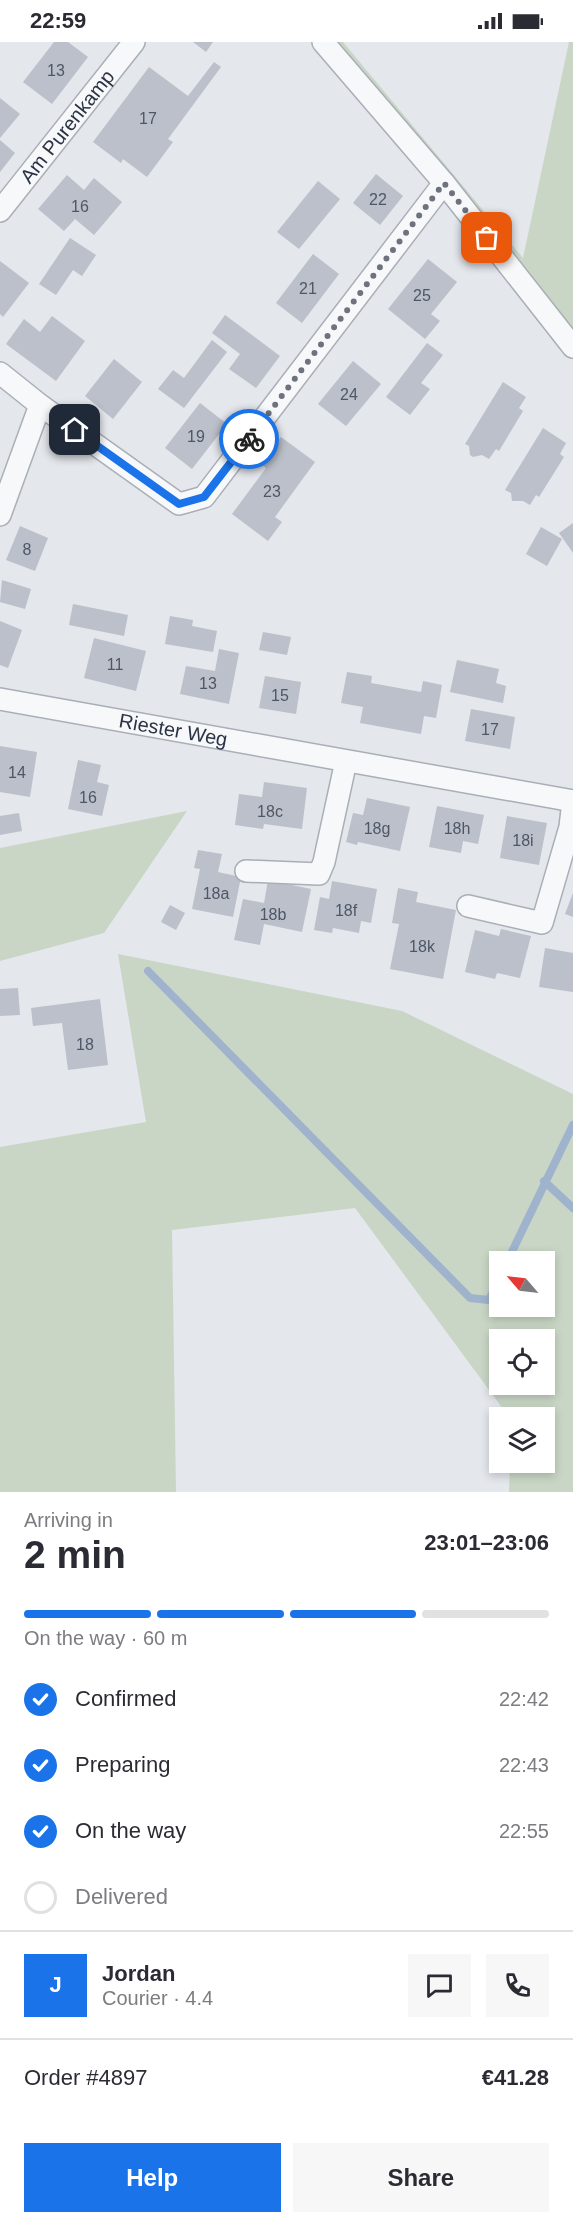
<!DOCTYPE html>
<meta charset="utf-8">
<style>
:root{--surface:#fff;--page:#f7f7f7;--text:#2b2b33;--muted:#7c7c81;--line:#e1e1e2;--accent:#1a73e8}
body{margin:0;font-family:Helvetica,sans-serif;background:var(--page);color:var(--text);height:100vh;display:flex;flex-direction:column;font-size:22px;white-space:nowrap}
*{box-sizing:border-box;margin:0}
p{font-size:20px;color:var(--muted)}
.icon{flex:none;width:33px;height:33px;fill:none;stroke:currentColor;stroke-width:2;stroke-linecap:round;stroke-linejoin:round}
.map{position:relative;height:1450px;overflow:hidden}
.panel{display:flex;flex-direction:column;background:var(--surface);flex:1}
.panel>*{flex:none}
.needle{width:39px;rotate:298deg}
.controls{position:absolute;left:489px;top:1209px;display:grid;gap:12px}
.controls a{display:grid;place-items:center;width:66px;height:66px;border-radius:0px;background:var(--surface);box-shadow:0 3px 9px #0003;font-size:30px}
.pin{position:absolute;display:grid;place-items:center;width:51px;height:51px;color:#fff;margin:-26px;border-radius:12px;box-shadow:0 3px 9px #0006}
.courier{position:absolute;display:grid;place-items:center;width:60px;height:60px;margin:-30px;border:4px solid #1a73e8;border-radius:50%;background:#fff;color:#222;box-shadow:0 2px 8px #0007}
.headline em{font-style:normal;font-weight:600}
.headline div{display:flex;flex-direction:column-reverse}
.headline{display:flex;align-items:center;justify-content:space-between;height:102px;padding:0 24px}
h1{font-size:39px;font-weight:600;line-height:45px}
.bar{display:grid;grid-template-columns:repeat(4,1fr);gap:9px 6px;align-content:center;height:72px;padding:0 24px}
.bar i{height:8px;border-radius:4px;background:var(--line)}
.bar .current{background:var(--accent)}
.bar p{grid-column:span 4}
.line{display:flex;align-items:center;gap:15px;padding:0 24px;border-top:2px solid var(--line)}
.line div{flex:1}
.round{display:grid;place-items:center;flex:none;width:63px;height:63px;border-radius:0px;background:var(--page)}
ol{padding:0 24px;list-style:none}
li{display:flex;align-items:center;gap:18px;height:66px}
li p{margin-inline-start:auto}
li .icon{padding:6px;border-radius:50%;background:var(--accent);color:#fff;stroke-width:4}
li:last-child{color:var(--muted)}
li i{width:33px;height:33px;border:3px solid var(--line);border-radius:50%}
.button{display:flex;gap:12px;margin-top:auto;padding:12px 24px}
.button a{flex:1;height:69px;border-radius:0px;background:var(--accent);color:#fff;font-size:24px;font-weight:600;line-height:69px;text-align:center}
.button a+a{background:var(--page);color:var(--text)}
.status{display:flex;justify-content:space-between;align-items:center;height:42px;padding:0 30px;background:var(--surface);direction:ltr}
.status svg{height:16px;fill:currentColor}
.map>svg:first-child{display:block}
.green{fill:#c9d6c5;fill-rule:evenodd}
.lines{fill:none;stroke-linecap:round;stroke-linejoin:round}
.stream{stroke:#9fb4cc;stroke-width:8}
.building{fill:#bbc0ca}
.street-casing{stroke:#a9aeb7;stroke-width:24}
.street{stroke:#f7f8fa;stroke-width:21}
.done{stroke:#6c737f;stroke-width:6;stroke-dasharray:0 10.8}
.route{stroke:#1a73e8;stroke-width:8}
.labels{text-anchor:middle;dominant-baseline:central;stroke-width:4.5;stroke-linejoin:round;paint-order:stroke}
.number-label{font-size:16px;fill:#4f5766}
.street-label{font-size:20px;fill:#2b3445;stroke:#f4f6f9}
</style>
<div class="status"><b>22:59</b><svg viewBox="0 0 49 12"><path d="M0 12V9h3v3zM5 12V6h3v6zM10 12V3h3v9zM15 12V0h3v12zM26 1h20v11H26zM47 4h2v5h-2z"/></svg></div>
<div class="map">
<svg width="573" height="1450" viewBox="0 0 573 1450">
<rect width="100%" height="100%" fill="#e4e7ec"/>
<g class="green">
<polygon points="334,0 343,0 523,216 569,0 573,0 573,289 522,223"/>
<polygon points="187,769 104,891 0,919 0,806"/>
<path d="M118 912 402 969 573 1052V1450H509L510 1421 544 1420V1376L509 1375 355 1166 172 1188 176 1450H0V1105L146 1080ZM500 1220H544V1264H500ZM500 1298H544V1342H500Z"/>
</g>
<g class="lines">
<g class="stream">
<polyline points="148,929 470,1256 489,1258 500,1235"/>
<polyline points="544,1139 573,1166"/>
<polyline points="507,1220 573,1083"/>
</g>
</g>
<g class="building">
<polygon points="54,0 68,0 88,15 52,62 23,40"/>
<polygon points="193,0 213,0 206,10"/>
<polygon points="214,20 221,25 168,97 173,100 147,135 123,117 121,121 93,100 149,25 188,54"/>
<polygon points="0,56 20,72 0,96"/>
<polygon points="0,98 15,111 0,130"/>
<polygon points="376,132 403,154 380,183 353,161"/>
<polygon points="67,133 84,148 94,136 122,160 94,193 75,177 64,189 38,167"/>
<polygon points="318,139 340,157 299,207 277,190"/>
<polygon points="70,196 96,213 82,234 73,228 56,253 39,242"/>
<polygon points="313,212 339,232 302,281 276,261"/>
<polygon points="428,217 457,240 431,272 440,279 425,297 388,267"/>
<polygon points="0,219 29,241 3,275 0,272"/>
<polygon points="225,273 280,314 256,346 229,327 240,312 212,291"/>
<polygon points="52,274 85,299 56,339 6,302 24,277 40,290"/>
<polygon points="212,298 227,310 184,366 158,347 173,328 184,336"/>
<polygon points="427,301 443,313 421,341 430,347 410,373 386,355"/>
<polygon points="114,317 142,340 113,377 85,354"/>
<polygon points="353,319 381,342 346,384 318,362"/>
<polygon points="503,340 526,355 519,366 523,369 499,409 496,407 489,417 482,413 473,415 470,413 469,404 465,402"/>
<polygon points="200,361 227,382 192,427 165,406"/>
<polygon points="543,386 566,401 560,412 564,415 539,455 536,453 530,463 523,459 512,459 511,451 505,448"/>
<polygon points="281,395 315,420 275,475 282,480 268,499 232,472 266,426 261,422"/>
<polygon points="573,481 573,511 559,491"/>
<polygon points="20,484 48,496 35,529 6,518"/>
<polygon points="541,485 562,497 547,524 526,512"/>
<polygon points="2,538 31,547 25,567 0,560"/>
<polygon points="73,562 128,573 124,594 69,583"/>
<polygon points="170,574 193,578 192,584 217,589 213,610 165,602"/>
<polygon points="0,579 22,588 8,626 0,623"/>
<polygon points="263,590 291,595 287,613 259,608"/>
<polygon points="94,596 146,609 136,649 84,636"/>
<polygon points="219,607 239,611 229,662 180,652 186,624 215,629"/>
<polygon points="457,618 499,627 496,641 506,644 503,661 450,650"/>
<polygon points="347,630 372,634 371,641 421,650 423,639 442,643 436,676 424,674 421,692 360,681 363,665 341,661"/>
<polygon points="265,634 301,640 296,672 259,666"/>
<polygon points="471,667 515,675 510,707 465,699"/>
<polygon points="0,704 37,710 30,755 0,750"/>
<polygon points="78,718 101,723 97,740 109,743 102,774 68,767"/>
<polygon points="264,740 307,746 302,787 264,782 263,787 235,783 239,752 262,755"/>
<polygon points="367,756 410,765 400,809 358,800 357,803 346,800 353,771 363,773"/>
<polygon points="437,764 484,773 478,802 463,799 461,811 429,805"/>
<polygon points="19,771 22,789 0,793 0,774"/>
<polygon points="507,774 547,781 539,823 500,816"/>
<polygon points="198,808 222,812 218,830 241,835 233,875 192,867 200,827 194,826"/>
<polygon points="268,838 311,847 302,890 264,882 260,903 234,898 243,857 264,861"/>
<polygon points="332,839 377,847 371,881 361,879 359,891 333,886 332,891 314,888 320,855 329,857"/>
<polygon points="398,846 418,850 416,860 456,868 443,937 390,927 399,882 392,881"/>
<polygon points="573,851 573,875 565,872"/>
<polygon points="170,863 185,871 176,888 161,880"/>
<polygon points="501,887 531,894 520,936 497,931 495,937 465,930 475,888 499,894"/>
<polygon points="545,906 573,911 573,950 539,945"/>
<polygon points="18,946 20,973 0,974 0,947"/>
<polygon points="100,957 108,1023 68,1028 62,981 33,984 31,966"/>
</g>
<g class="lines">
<g class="street-casing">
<g id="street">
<polyline points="323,0 444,141 573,305"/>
<path id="s1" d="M0 169 134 0"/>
<polyline points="0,331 40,363 0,473"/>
<polyline points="40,363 179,462 204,455 444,141"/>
<path id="s2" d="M0 657 573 759"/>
<polyline points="246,829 319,832 324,820 346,719"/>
<polyline points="468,864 542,881 570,785 573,759"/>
</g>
</g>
<use href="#street" class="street"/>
</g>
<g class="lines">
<polyline class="done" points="249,397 444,141 487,196"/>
<polyline class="route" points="75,388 179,462 204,455 249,397"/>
</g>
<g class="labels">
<g class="number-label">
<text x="56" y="28">13</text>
<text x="148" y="76">17</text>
<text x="378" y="157">22</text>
<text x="80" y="164">16</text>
<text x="308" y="246">21</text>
<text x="422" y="253">25</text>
<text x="349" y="352">24</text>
<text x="196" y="394">19</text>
<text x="272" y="449">23</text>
<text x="27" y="507">8</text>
<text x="115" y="622">11</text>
<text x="208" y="641">13</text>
<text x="280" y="653">15</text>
<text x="490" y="687">17</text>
<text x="17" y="730">14</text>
<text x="88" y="755">16</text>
<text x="270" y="769">18c</text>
<text x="377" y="786">18g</text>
<text x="457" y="786">18h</text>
<text x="523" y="798">18i</text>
<text x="216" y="851">18a</text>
<text x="346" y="868">18f</text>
<text x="273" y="872">18b</text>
<text x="422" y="904">18k</text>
<text x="85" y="1002">18</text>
</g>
<g class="street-label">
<text stroke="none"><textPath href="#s1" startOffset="108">Am Purenkamp</textPath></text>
<text stroke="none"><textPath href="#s2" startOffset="176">Riester Weg</textPath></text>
</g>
</g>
</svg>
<div class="controls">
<a><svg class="needle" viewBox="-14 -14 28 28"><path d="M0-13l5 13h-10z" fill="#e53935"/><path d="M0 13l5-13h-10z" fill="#7c7c81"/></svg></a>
<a><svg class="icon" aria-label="locate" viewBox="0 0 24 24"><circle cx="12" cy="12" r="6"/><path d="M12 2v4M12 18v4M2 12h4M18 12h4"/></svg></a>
<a><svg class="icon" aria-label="layers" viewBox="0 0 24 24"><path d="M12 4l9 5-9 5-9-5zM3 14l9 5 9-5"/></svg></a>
</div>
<div class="pin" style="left:487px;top:196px;background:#ea580c"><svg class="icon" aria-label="bag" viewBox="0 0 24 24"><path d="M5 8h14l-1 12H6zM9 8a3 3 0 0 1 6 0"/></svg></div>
<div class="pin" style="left:75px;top:388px;background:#1f2937"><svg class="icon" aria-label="home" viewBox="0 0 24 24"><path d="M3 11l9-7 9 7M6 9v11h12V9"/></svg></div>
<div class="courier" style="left:249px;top:397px"><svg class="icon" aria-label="bike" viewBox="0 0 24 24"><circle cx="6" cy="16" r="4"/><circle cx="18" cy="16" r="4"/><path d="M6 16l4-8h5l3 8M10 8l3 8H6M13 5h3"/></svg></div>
</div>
<section class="panel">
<div class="headline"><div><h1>2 min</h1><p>Arriving in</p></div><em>23:01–23:06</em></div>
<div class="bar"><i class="current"></i><i class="current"></i><i class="current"></i><i></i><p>On the way · 60 m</p></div>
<ol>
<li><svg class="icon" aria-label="check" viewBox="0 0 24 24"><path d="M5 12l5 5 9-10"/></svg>Confirmed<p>22:42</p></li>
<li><svg class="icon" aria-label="check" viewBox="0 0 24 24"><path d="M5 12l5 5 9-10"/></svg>Preparing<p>22:43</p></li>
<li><svg class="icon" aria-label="check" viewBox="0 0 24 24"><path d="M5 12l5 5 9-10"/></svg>On the way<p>22:55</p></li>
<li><i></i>Delivered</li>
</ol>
<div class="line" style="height:108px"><b class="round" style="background:var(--accent);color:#fff">J</b><div><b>Jordan</b><p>Courier · 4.4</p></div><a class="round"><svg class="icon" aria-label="chat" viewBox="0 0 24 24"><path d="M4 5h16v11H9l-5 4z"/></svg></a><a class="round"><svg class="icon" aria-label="phone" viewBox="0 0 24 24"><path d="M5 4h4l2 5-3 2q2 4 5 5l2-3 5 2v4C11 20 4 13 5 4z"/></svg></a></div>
<div class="line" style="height:78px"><div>Order #4897</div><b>€41.28</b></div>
<div class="button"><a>Help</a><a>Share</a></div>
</section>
